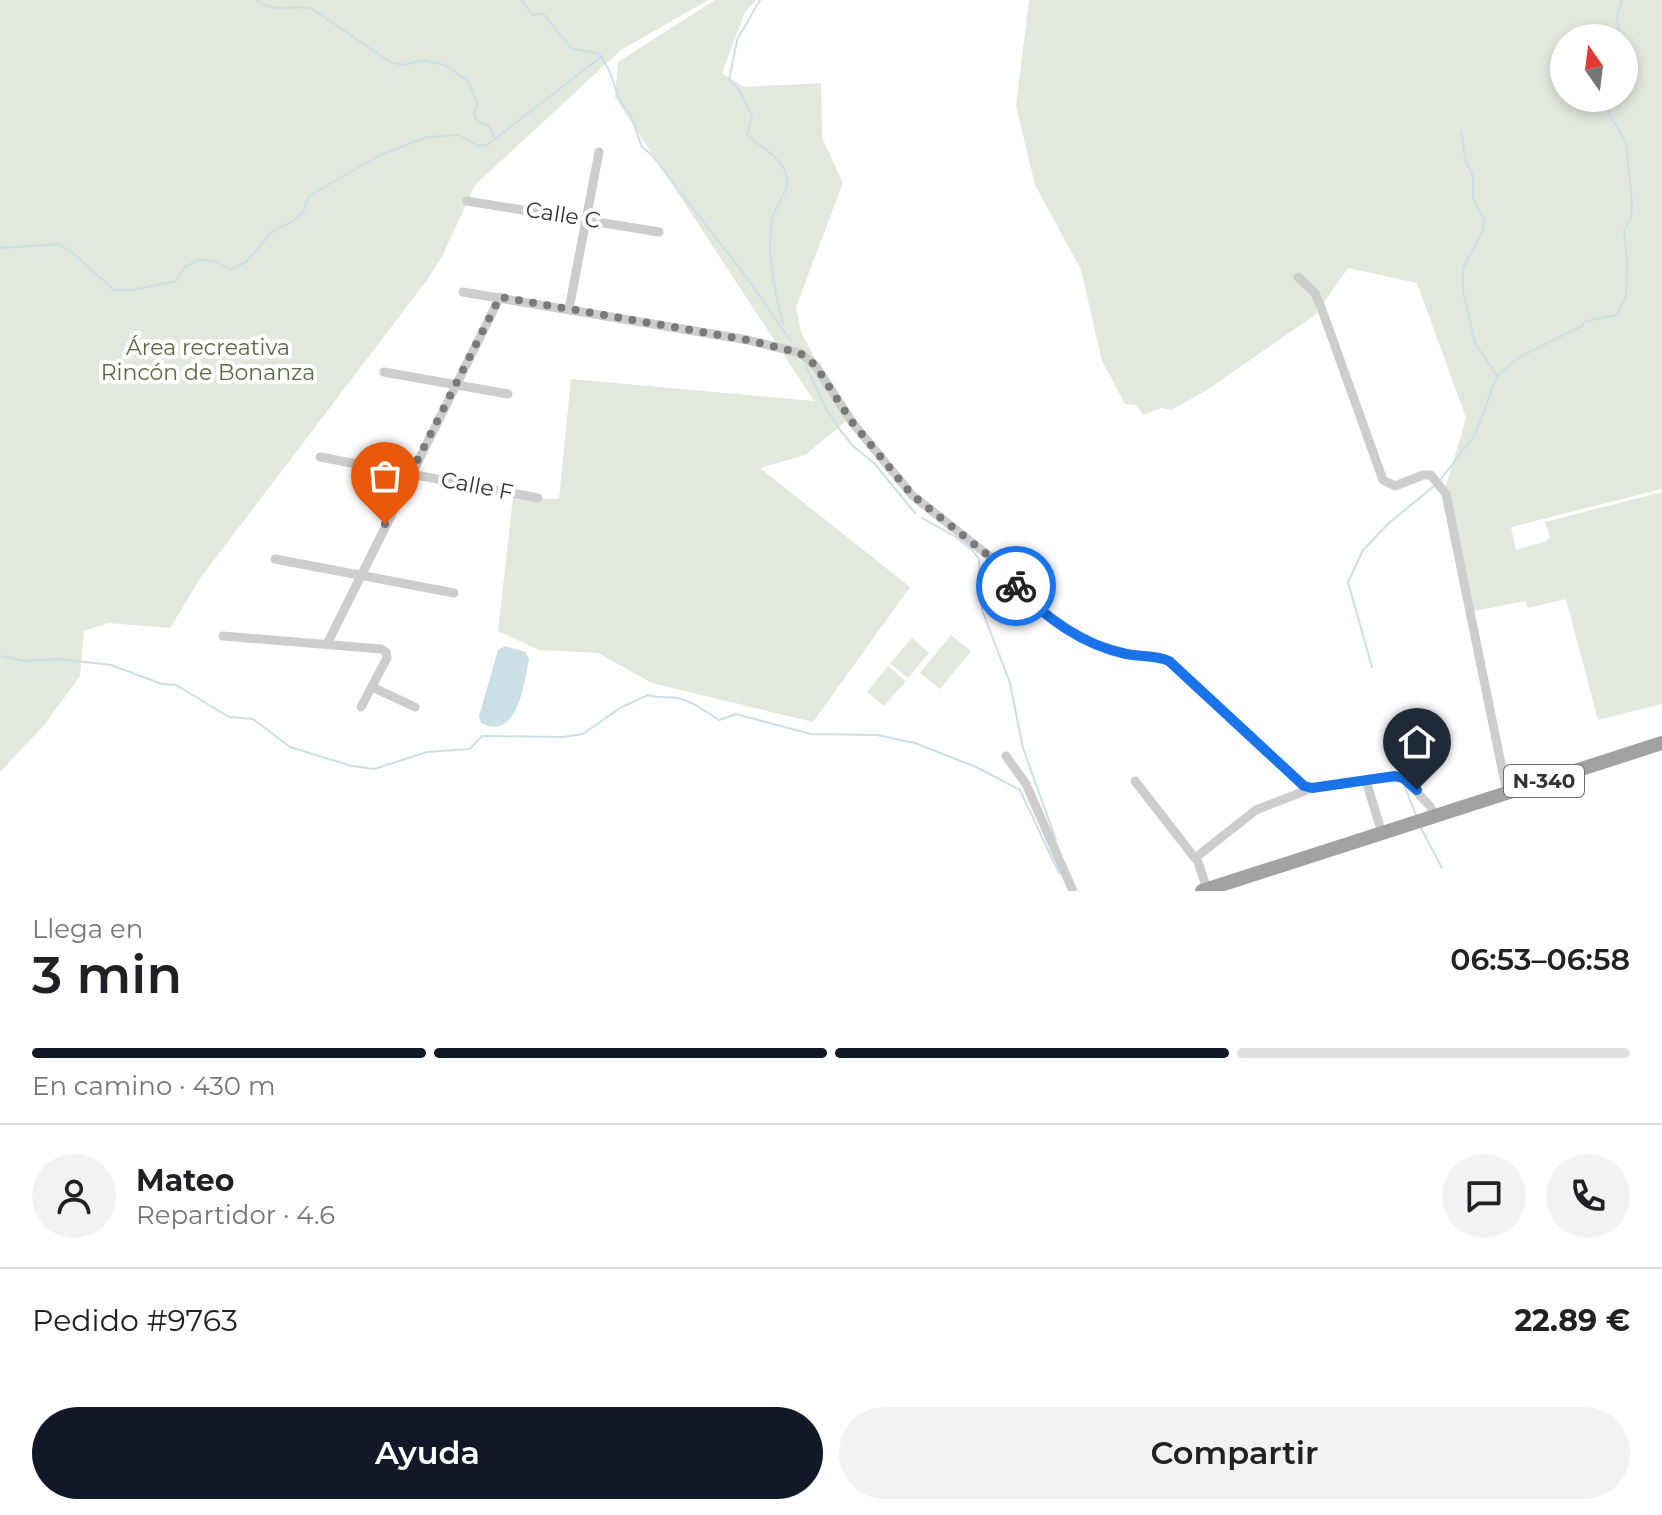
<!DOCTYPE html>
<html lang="es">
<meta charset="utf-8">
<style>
:root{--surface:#fff;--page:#f2f2f2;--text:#202124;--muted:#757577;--line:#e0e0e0;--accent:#111827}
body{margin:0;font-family:Montserrat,sans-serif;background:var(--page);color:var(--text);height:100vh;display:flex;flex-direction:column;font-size:30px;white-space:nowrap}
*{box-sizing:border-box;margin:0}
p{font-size:26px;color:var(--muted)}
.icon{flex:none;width:44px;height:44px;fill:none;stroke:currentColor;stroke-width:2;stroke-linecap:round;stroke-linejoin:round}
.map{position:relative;height:891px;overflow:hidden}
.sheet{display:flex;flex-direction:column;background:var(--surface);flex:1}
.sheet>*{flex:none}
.needle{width:52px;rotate:346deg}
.tools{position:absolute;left:1550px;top:24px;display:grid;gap:16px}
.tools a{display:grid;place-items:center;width:88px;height:88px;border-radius:50%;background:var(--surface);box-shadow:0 4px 12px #0003;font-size:40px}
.pin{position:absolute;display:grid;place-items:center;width:68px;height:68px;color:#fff;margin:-82px -34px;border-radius:50% 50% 50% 0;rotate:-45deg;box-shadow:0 0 8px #0007}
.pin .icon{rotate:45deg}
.courier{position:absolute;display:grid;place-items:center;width:80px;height:80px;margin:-40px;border:6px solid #1a73e8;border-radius:50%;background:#fff;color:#222;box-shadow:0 2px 10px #0007}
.headline em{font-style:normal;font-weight:600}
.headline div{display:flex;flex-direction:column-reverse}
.headline{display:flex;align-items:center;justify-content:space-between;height:136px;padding:0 32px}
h1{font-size:52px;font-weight:600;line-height:60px}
.bar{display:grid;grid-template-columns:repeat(4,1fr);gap:12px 8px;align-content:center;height:96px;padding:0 32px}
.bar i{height:10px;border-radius:6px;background:var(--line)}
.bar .on{background:var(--accent)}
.bar p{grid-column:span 4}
.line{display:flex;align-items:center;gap:20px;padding:0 32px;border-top:2px solid var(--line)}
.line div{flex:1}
.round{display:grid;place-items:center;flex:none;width:84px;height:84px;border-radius:42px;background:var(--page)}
.primary-button{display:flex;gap:16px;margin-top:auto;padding:16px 32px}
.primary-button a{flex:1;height:92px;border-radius:48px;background:var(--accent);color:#fff;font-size:32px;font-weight:600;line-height:92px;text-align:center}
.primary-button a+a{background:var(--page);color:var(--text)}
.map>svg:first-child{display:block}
.green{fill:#e3e8dd;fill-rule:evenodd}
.water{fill:#cbdfe7}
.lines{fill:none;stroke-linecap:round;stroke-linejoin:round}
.stream{stroke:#cbdfe7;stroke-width:2}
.minor{stroke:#cdcdcd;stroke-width:9}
.trunk{stroke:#a2a2a2;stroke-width:14}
.done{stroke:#7a7a7a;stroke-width:8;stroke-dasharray:0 14.4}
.route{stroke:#1a73e8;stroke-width:10}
.labels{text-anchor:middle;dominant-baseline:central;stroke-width:8;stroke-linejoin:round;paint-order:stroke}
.shield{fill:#fff;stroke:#707070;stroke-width:2}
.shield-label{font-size:20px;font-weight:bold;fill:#333}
.street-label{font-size:22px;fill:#333;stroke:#fff}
.park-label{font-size:22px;fill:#596b43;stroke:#fff}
</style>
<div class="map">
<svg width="1662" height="891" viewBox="0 0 1662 891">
<rect width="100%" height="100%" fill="#fff"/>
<g class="green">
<polygon points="0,0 708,0 621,50 475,185 442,257 427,280 201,577 170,628 108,623 84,631 80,676 45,724 0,772"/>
<polygon points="715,0 756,0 745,12 722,73 744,87 821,83 822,138 843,183 796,307 801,332 848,420 805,455 760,468 910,587 813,722 652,683 598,653 539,650 498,631 513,498 559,499 571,379 814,401 615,97 618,62"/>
<path d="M1029 0H1662V489L1511 527 1516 550 1546 541 1550 537 1545 522 1662 492V704L1598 720 1566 599 1528 608 1526 601 1469 612 1445 489 1466 418 1417 283 1348 268 1315 315 1204 392 1171 410 1161 408 1143 415 1136 405 1125 404 1102 361 1081 270 1035 185 1016 106ZM1564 38H1624V98H1564Z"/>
<polygon points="951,635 971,651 940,689 920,673"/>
<polygon points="912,638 929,653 908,678 890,663"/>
<polygon points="888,666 906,681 884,706 867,692"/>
</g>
<path class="water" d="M505 646 525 652 529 659C524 683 518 742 481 723L479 716 498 650Z"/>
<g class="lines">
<g class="stream">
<path d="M256 0C279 14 286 5 311 8L390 62 402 65 424 60 445 65 468 81 478 104 474 114 477 121 489 126 493 136"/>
<polyline points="522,0 532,15 543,13 571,48 600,54 610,72 619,99 630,114 642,147 651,154 747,278 791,341"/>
<path d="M760 0 737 40 729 80 740 91 752 117 747 135C759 146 782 158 786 174 791 193 775 203 772 220 766 255 775 290 783 324"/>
<polyline points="1620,38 1617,15 1622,0"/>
<polyline points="1461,132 1466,162 1473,176 1473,198 1484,219 1483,230 1463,268 1463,291 1475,343 1497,376"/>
<polyline points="0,248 59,244 74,254 114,290 132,290 176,281 185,267 200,259 217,262 230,270 246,262 273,231 293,221 303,212 309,196 380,155 427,137 459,135 478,146 487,145 601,57"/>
<polyline points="805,364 827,410 840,430 853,446 875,464 915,513"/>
<polyline points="1441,479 1475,435 1497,376 1518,358 1582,326 1586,321 1617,315 1626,297 1627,262 1624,230 1631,219 1632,203 1626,142 1609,114 1606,98"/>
<polyline points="922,518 956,537 972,550 979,559 982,610 1010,683 1023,748 1056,840"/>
<path d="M0 656 25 661 59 659 111 665 162 684 176 685 229 717 253 719 290 747 352 766 374 769 427 752 470 749 482 736 563 737 583 734 620 708 648 695C662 699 664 696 676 698 691 700 706 712 719 720L736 714 811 734 877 735 915 743 976 767 1020 790 1059 873"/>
<polyline points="1372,667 1348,582 1363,550 1389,523 1434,486"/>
<polyline points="1405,787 1416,815"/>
<polyline points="1421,828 1442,868"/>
</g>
<g class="minor">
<polyline points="467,201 659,232"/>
<polyline points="1298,277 1315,293 1321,307 1383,480 1395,486 1423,475 1431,475 1446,494 1507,793"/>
<polyline points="463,292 748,340 800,353 815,365 852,422 912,495 989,556 1038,608 1071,631 1095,644 1129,654 1160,657 1169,661 1304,786 1312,788 1383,778 1403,778 1430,806 1435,816"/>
<polyline points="569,309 599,152"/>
<polyline points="384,372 508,394"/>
<polyline points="320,457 538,498"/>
<polyline points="275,559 454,593"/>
<polyline points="223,636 381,649 386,652 387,658 361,707"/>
<polyline points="327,644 500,297"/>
<polyline points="372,687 415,707"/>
<polyline points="1006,756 1026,784 1073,891"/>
<polyline points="1135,781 1198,862 1207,889"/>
<polyline points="1366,781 1382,833"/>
<polyline points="1195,858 1256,810 1312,788"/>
</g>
<polyline class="trunk" points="1202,891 1662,743"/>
</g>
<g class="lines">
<polyline class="done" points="385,524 500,297 748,340 800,353 815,365 852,422 912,495 989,556 1016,586"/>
<path class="route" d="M1016 586C1045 618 1083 645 1126 654 1141 657 1155 655 1169 661L1304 786 1312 788 1395 776 1403 778 1417 790"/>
</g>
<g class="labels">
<rect class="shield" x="1504" y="765" width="80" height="32" rx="6"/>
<g class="shield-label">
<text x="1544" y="781">N-340</text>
</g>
<g class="street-label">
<text transform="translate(563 215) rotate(9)">Calle C</text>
<text transform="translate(477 486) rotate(11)">Calle F</text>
</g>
<g class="park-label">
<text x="208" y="347">Área recreativa<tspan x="208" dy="25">Rincón de Bonanza</tspan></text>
</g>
</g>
</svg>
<div class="tools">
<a><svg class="needle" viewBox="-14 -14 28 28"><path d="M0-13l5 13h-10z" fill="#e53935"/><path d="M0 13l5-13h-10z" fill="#757577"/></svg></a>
</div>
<div class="pin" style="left:385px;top:524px;background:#ea580c"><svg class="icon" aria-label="bag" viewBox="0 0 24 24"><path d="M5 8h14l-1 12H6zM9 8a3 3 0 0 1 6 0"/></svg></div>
<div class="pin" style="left:1417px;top:790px;background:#1f2937"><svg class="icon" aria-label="home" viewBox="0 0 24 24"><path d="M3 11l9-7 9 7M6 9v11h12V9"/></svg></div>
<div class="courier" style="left:1016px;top:586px"><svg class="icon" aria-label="bike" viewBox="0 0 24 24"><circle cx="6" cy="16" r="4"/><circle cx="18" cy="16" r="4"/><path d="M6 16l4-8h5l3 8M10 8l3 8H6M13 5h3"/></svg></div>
</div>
<section class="sheet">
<div class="headline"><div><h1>3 min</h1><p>Llega en</p></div><em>06:53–06:58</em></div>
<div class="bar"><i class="on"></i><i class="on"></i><i class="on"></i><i></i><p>En camino · 430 m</p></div>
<div class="line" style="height:144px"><a class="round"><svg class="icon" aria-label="person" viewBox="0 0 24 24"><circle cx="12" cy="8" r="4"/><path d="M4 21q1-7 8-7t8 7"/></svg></a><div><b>Mateo</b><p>Repartidor · 4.6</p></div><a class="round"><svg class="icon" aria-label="chat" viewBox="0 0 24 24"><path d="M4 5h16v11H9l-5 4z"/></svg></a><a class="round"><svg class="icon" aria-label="phone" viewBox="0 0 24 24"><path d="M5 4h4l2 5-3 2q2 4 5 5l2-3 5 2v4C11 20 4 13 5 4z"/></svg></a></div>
<div class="line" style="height:104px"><div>Pedido #9763</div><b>22.89 €</b></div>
<div class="primary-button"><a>Ayuda</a><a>Compartir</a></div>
</section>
